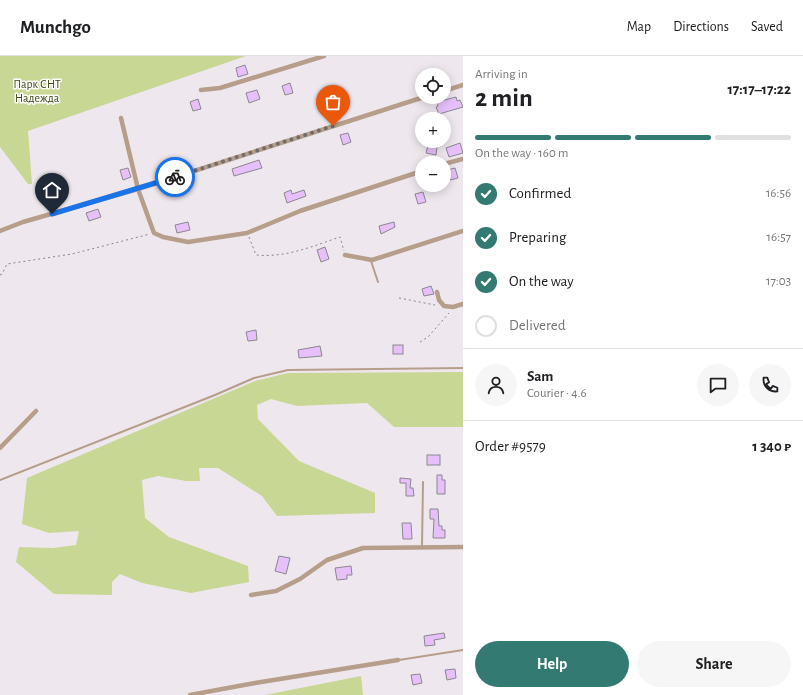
<!DOCTYPE html>
<meta charset="utf-8">
<style>
:root{--surface:#fff;--page:#f6f6f6;--text:#202124;--muted:#757577;--line:#e0e0e0;--accent:#337a73}
body{margin:0;font-family:"Alegreya Sans",sans-serif;background:var(--page);color:var(--text);height:100vh;display:flex;flex-direction:column;font-size:15px;white-space:nowrap}
*{box-sizing:border-box;margin:0}
p{font-size:13px;color:var(--muted)}
.icon{flex:none;width:22px;height:22px;fill:none;stroke:currentColor;stroke-width:2;stroke-linecap:round;stroke-linejoin:round}
.map{position:relative;flex:1;overflow:hidden}
.panel{display:flex;flex-direction:column;background:var(--surface);width:340px}
.panel>*{flex:none}
.controls{position:absolute;left:415px;top:12px;display:grid;gap:8px}
.controls a{display:grid;place-items:center;width:36px;height:36px;border-radius:50%;background:var(--surface);box-shadow:0 2px 10px #0003;font-size:20px}
.pin{position:absolute;display:grid;place-items:center;width:34px;height:34px;color:#fff;margin:-41px -17px;border-radius:50% 50% 50% 0;rotate:-45deg;box-shadow:0 0 4px #0007}
.pin .icon{rotate:45deg}
.courier{position:absolute;display:grid;place-items:center;width:40px;height:40px;margin:-20px;border:3px solid #1a73e8;border-radius:50%;background:#fff;color:#222;box-shadow:0 1px 5px #0007}
.head em{font-style:normal;font-weight:600}
.head div{display:flex;flex-direction:column-reverse}
.head{display:flex;align-items:center;justify-content:space-between;height:68px;padding:0 12px}
h1{font-size:26px;font-weight:600;line-height:30px}
.bar{display:grid;grid-template-columns:repeat(4,1fr);gap:6px 4px;align-content:center;height:48px;padding:0 12px}
.bar i{height:5px;border-radius:3px;background:var(--line)}
.bar .current{background:var(--accent)}
.bar p{grid-column:span 4}
.line{display:flex;align-items:center;gap:10px;padding:0 12px;border-top:1px solid var(--line)}
.line div{flex:1}
.round{display:grid;place-items:center;flex:none;width:42px;height:42px;border-radius:21px;background:var(--page)}
ol{padding:0 12px;list-style:none}
li{display:flex;align-items:center;gap:12px;height:44px}
li p{margin-inline-start:auto}
li .icon{padding:4px;border-radius:50%;background:var(--accent);color:#fff;stroke-width:4}
li:last-child{color:var(--muted)}
li i{width:22px;height:22px;border:2px solid var(--line);border-radius:50%}
.primary-button{display:flex;gap:8px;margin-top:auto;padding:8px 12px}
.primary-button a{flex:1;height:46px;border-radius:24px;background:var(--accent);color:#fff;font-size:16px;font-weight:600;line-height:46px;text-align:center}
.primary-button a+a{background:var(--page);color:var(--text)}
header{display:flex;align-items:center;gap:24px;box-sizing:border-box;height:56px;padding:0 20px;background:var(--surface);border-bottom:1px solid var(--line)}
header strong{font-size:19px}
nav{display:flex;gap:22px;margin-inline-start:auto;font-size:14px}
main{display:flex;flex:1;min-height:0}
.map>svg:first-child{display:block}
.green{fill:#c9d794}
.building{fill:#e7c0fb;stroke:#8b878e}
.lines{fill:none;stroke-linecap:round;stroke-linejoin:round}
.path{stroke:#888489;stroke-width:1;stroke-dasharray:2 3;stroke-linecap:butt}
.service{stroke:#b69e8a;stroke-width:2}
.minor{stroke:#b69e8a;stroke-width:4.5}
.done{stroke:#6f6b6f;stroke-width:4;stroke-dasharray:0 7.2}
.route{stroke:#1a73e8;stroke-width:5}
.labels{text-anchor:middle;dominant-baseline:central;stroke-width:3;stroke-linejoin:round;paint-order:stroke}
.park-label{font-size:12px;fill:#404816;stroke:#fff}
</style>
<header>
<strong>Munchgo</strong>
<nav><a>Map</a><a>Directions</a><a>Saved</a></nav>
</header>
<main>
<div class="map">
<svg width="463" height="639" viewBox="0 0 463 639">
<rect width="100%" height="100%" fill="#eee8ee"/>
<g class="green">
<polygon points="0,0 246,0 28,75 32,128 28,128 0,91"/>
<polygon points="463,316 463,371 394,371 367,347 297,350 271,343 257,349 258,363 299,405 375,437 375,457 277,460 262,440 218,412 199,412 200,425 186,425 158,420 142,424 145,462 169,481 248,510 249,526 191,537 142,527 120,518 112,526 112,539 54,538 16,506 19,491 53,492 76,489 79,475 49,477 22,468 27,422 255,325 288,317"/>
<polygon points="361,620 363,639 265,639"/>
</g>
<g class="building">
<polygon points="245,9 248,18 238,21 236,12"/>
<polygon points="290,27 293,37 285,39 282,30"/>
<polygon points="257,34 260,43 249,47 246,37"/>
<polygon points="456,41 457,45 460,44 463,51 439,58 436,51 438,50 437,46"/>
<polygon points="198,43 201,53 193,55 190,46"/>
<polygon points="348,77 351,86 343,89 340,79"/>
<polygon points="460,87 463,97 449,101 446,92"/>
<polygon points="428,89 437,91 436,99 426,97"/>
<polygon points="259,104 262,112 234,120 232,113"/>
<polygon points="128,112 131,121 123,124 120,114"/>
<polygon points="455,112 458,122 450,124 447,114"/>
<polygon points="291,134 292,138 304,134 306,140 287,147 284,137"/>
<polygon points="423,136 426,146 418,148 415,138"/>
<polygon points="98,153 101,161 89,165 86,157"/>
<polygon points="188,166 190,174 177,177 175,169"/>
<polygon points="394,166 395,171 381,178 379,170"/>
<polygon points="325,191 329,203 321,206 317,194"/>
<polygon points="431,230 434,238 424,240 422,233"/>
<polygon points="256,274 257,284 248,285 246,276"/>
<rect x="393" y="289" width="10" height="9"/>
<polygon points="320,290 322,300 299,302 298,294"/>
<rect x="427" y="399" width="13" height="10"/>
<polygon points="437,419 442,419 442,424 445,424 445,438 437,438"/>
<polygon points="400,422 411,423 410,432 413,432 414,440 406,440 406,427 400,427"/>
<polygon points="430,453 438,453 439,470 442,470 442,474 445,474 445,482 433,482 434,463 430,463"/>
<polygon points="402,467 411,467 412,483 403,483"/>
<polygon points="279,500 290,502 286,518 275,515"/>
<polygon points="351,510 352,519 347,519 347,523 337,524 335,512"/>
<polygon points="444,577 445,582 434,584 435,589 425,590 424,580"/>
<polygon points="455,613 456,622 447,624 445,614"/>
<polygon points="420,618 422,627 413,629 411,619"/>
</g>
<g class="lines">
<g class="path">
<path d="M249 181 256 199C286 202 313 190 340 181L344 195"/>
<polyline points="0,219 2,218 7,208 72,198 150,178"/>
<polyline points="399,242 435,249"/>
<polyline points="420,286 428,281 449,257"/>
</g>
<g class="service">
<polyline points="371,205 378,226"/>
<polyline points="0,424 215,339 254,322 288,314 463,312"/>
<polyline points="422,491 423,426"/>
<polyline points="399,604 463,594"/>
</g>
<g class="minor">
<polyline points="201,34 220,32 324,0"/>
<polyline points="444,35 463,29"/>
<polyline points="121,62 138,133 154,177 163,181 188,186 247,177 300,155 422,115"/>
<polyline points="444,108 463,103"/>
<polyline points="0,175 23,166 138,133 424,41"/>
<polyline points="345,199 372,204 463,175"/>
<polyline points="437,236 439,244 444,250 453,251 463,248"/>
<polyline points="0,392 36,355"/>
<polyline points="251,539 276,535 300,523 327,504 363,492 463,491"/>
<polyline points="190,639 255,627 398,604"/>
</g>
</g>
<g class="lines">
<polyline class="done" points="175,121 333,70"/>
<polyline class="route" points="52,158 175,121"/>
</g>
<g class="labels">
<g class="park-label">
<text x="37" y="28">Парк СНТ<tspan x="37" dy="14">Надежда</tspan></text>
</g>
</g>
</svg>
<div class="controls">
<a><svg class="icon" aria-label="locate" viewBox="0 0 24 24"><circle cx="12" cy="12" r="6"/><path d="M12 2v4M12 18v4M2 12h4M18 12h4"/></svg></a>
<a>+</a>
<a>−</a>
</div>
<div class="pin" style="left:333px;top:70px;background:#ea580c"><svg class="icon" aria-label="bag" viewBox="0 0 24 24"><path d="M5 8h14l-1 12H6zM9 8a3 3 0 0 1 6 0"/></svg></div>
<div class="pin" style="left:52px;top:158px;background:#1f2937"><svg class="icon" aria-label="home" viewBox="0 0 24 24"><path d="M3 11l9-7 9 7M6 9v11h12V9"/></svg></div>
<div class="courier" style="left:175px;top:121px"><svg class="icon" aria-label="bike" viewBox="0 0 24 24"><circle cx="6" cy="16" r="4"/><circle cx="18" cy="16" r="4"/><path d="M6 16l4-8h5l3 8M10 8l3 8H6M13 5h3"/></svg></div>
</div>
<section class="panel">
<div class="head"><div><h1>2 min</h1><p>Arriving in</p></div><em>17:17–17:22</em></div>
<div class="bar"><i class="current"></i><i class="current"></i><i class="current"></i><i></i><p>On the way · 160 m</p></div>
<ol>
<li><svg class="icon" aria-label="check" viewBox="0 0 24 24"><path d="M5 12l5 5 9-10"/></svg>Confirmed<p>16:56</p></li>
<li><svg class="icon" aria-label="check" viewBox="0 0 24 24"><path d="M5 12l5 5 9-10"/></svg>Preparing<p>16:57</p></li>
<li><svg class="icon" aria-label="check" viewBox="0 0 24 24"><path d="M5 12l5 5 9-10"/></svg>On the way<p>17:03</p></li>
<li><i></i>Delivered</li>
</ol>
<div class="line" style="height:72px"><a class="round"><svg class="icon" aria-label="person" viewBox="0 0 24 24"><circle cx="12" cy="8" r="4"/><path d="M4 21q1-7 8-7t8 7"/></svg></a><div><b>Sam</b><p>Courier · 4.6</p></div><a class="round"><svg class="icon" aria-label="chat" viewBox="0 0 24 24"><path d="M4 5h16v11H9l-5 4z"/></svg></a><a class="round"><svg class="icon" aria-label="phone" viewBox="0 0 24 24"><path d="M5 4h4l2 5-3 2q2 4 5 5l2-3 5 2v4C11 20 4 13 5 4z"/></svg></a></div>
<div class="line" style="height:52px"><div>Order #9579</div><b>1 340 ₽</b></div>
<div class="primary-button"><a>Help</a><a>Share</a></div>
</section>
</main>
